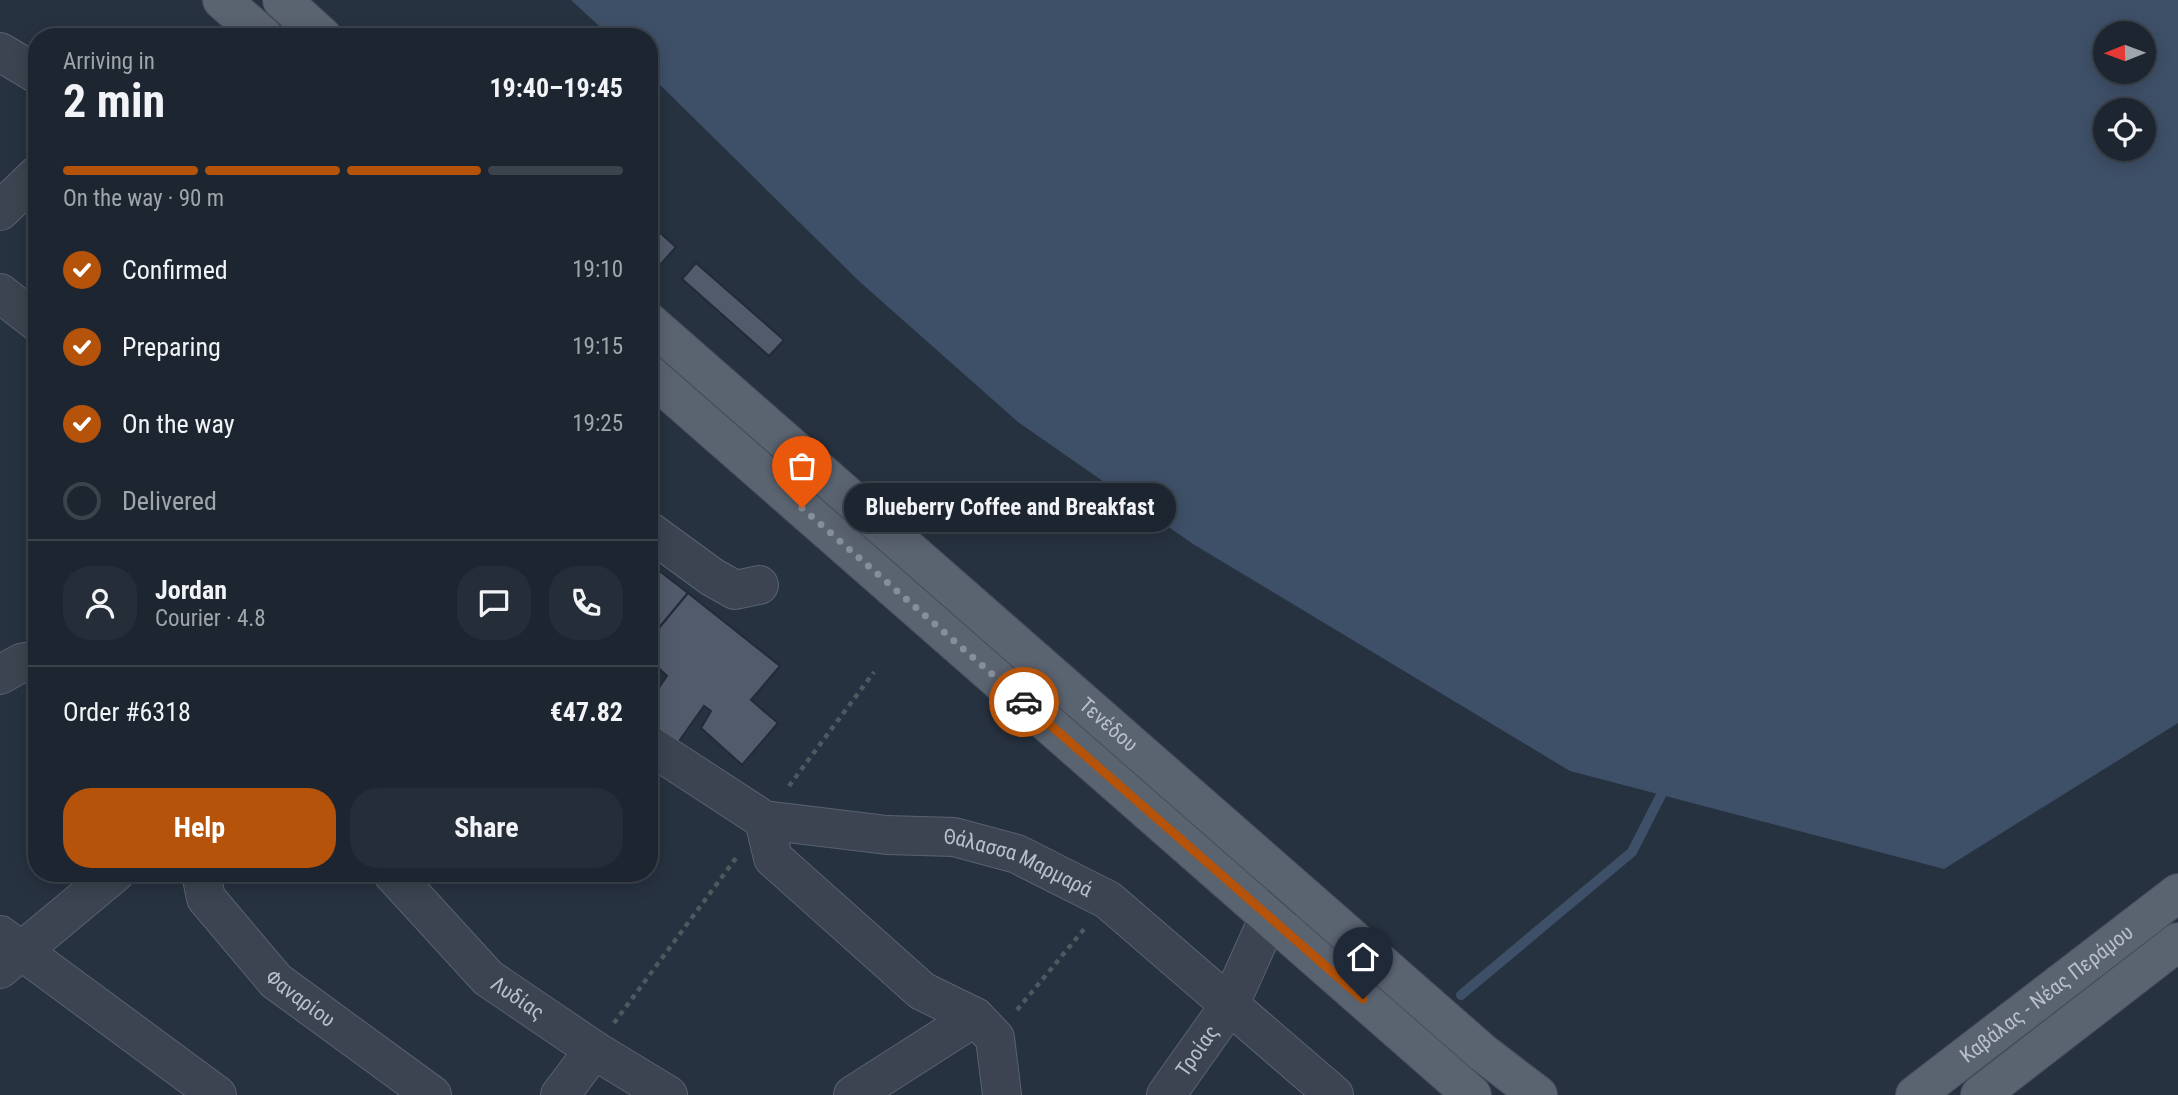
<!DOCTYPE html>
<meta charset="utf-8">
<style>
:root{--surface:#1d2630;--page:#252e38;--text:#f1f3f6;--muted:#a0a5ab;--line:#3b434c;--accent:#b45309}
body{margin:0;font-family:"Roboto Condensed",sans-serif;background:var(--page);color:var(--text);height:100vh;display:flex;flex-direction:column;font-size:26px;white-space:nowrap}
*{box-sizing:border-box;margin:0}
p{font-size:23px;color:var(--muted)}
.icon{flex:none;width:38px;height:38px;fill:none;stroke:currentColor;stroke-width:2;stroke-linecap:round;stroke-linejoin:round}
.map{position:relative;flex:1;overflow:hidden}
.sheet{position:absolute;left:28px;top:28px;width:630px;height:854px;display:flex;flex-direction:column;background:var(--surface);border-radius:28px;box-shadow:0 4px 18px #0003,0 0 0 2px var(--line)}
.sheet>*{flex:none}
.needle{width:46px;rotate:269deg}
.buttons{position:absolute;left:2093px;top:21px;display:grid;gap:14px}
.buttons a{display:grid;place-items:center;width:63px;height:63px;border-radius:50%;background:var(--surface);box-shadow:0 4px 18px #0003,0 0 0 2px var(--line);font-size:35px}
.pin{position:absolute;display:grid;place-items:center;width:60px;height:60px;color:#fff;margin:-72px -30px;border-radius:50% 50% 50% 0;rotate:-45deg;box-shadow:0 0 7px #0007}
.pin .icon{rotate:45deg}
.courier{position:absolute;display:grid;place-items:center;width:70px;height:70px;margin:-35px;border:5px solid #b45309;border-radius:50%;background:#fff;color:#222;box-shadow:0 2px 9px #0007}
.bubble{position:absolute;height:49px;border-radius:24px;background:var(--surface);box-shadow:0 4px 18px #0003,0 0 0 2px var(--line);font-size:23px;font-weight:700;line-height:49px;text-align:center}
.overview em{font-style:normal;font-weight:700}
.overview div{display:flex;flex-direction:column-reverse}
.overview{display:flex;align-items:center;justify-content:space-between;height:119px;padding:0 35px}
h1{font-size:46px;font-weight:700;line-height:52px}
.bar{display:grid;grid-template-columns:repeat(4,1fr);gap:10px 7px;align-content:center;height:84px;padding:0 35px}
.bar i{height:9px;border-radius:5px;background:var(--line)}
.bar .selected{background:var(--accent)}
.bar p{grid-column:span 4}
.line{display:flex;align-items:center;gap:18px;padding:0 35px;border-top:2px solid var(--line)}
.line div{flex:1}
.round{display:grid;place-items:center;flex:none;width:74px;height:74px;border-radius:28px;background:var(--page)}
ol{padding:0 35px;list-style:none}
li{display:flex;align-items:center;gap:21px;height:77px}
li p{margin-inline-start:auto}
li .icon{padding:7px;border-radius:50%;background:var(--accent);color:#fff;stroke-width:4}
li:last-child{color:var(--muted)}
li i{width:38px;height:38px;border:4px solid var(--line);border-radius:50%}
.action{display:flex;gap:14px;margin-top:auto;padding:14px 35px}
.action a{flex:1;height:80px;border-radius:28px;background:var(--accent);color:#fff;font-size:28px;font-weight:700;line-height:80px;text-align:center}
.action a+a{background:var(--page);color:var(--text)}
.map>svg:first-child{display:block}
.water{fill:#3e5068;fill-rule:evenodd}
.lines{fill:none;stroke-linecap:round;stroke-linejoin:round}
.stream{stroke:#3e5068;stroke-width:10}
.building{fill:#515b6b;stroke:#222b38;stroke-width:2}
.minor-casing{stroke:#59626e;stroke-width:40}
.major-casing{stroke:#454d5a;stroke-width:40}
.path{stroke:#485c5e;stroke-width:4.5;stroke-dasharray:5 5;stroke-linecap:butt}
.minor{stroke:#3b4450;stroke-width:38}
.major{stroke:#5a6370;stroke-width:38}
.done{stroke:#858e9a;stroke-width:7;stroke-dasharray:0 12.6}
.route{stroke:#b45309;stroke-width:9}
.labels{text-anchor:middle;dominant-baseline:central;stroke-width:5;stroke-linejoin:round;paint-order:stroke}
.street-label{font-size:21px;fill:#b8bfcb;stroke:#202936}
</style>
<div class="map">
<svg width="2178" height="1095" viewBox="0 0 2178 1095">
<rect width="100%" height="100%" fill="#273240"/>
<path class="water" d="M571 0H2178V723L1944 869 1570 771 1193 544 1018 422 860 282 649 74V37H611ZM2105 33H2144V72H2105ZM2105 110H2144V149H2105Z"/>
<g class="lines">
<polyline class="stream" points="1461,995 1632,852 1661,795"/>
</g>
<g class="building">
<polygon points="649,223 676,247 660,265 649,255"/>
<polygon points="696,263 784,340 769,356 682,279"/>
<polygon points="649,563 688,593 649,640"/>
<polygon points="688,593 780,666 751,700 778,723 742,765 701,728 711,711 704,706 677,744 649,725 649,702 667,676 649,659 649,640"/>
</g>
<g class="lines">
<g class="minor-casing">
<g id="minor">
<polyline points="0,52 37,74"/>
<polyline points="0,211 37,175"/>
<polyline points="0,293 37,322"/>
<polyline points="649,531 712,577 735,590 759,585"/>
<polyline points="0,675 21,663 37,660"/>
<path id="s1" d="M649 745 764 820 887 835 954 837 1017 854 1108 900 1334 1095"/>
<polyline points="764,820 773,858 922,991 975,1017 995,1038 1002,1095"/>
<path id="s2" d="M201 873 206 898 276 981 432 1095"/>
<path id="s3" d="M392 873 488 978 594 1050 668 1095"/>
<polyline points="0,935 217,1095"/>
<polyline points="0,969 115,873"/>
<polyline points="560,1095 594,1050"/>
<polyline points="853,1095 975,1017"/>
<path id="s4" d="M1166 1095 1229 1006 1269 917 1290 891"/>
</g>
</g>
<g class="major-casing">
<g id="major">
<polyline points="222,0 264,37"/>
<polyline points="282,0 323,37"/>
<path id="s5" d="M649 322 1483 1053 1538 1095"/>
<polyline points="649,374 1472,1095"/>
<path id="s6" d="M1915 1095 2178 893"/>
<polyline points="1980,1095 2178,942"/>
</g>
</g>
<g class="path">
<polyline points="789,786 874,672"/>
<polyline points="1017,1010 1085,928"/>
<polyline points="614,1023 736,858"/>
</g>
<use href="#minor" class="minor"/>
<use href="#major" class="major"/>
</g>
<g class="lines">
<polyline class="done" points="802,508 1024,702"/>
<polyline class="route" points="1024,702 1363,999"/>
</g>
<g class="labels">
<g class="street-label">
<text stroke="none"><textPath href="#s5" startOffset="611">Τενέδου</textPath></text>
<text stroke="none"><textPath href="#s1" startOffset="397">Θάλασσα Μαρμαρά</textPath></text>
<text stroke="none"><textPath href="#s6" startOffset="166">Καβάλας - Νέας Περάμου</textPath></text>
<text stroke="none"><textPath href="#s2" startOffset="164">Φαναρίου</textPath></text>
<text stroke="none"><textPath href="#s3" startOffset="178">Λυδίας</textPath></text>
<text stroke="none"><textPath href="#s4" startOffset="54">Τροίας</textPath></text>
</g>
</g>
</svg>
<div class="buttons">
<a><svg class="needle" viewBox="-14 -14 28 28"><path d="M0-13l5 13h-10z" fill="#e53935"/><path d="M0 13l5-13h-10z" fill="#a0a5ab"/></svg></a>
<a><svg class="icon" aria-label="locate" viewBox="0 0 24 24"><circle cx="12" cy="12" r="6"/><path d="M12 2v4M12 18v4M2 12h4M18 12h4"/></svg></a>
</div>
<div class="pin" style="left:802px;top:508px;background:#ea580c"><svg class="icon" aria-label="bag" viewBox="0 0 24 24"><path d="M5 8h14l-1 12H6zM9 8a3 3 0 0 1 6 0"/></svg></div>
<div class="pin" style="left:1363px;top:999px;background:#1f2937"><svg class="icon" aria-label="home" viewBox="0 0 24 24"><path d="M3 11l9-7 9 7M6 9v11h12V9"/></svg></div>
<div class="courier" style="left:1024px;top:702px"><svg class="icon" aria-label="car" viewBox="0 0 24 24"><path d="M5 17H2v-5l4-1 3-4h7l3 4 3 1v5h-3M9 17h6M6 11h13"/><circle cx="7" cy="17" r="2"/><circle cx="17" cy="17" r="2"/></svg></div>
<div class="bubble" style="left:844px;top:483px;width:332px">Blueberry Coffee and Breakfast</div>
<section class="sheet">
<div class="overview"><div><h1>2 min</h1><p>Arriving in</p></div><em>19:40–19:45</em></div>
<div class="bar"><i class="selected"></i><i class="selected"></i><i class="selected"></i><i></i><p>On the way · 90 m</p></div>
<ol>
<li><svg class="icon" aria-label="check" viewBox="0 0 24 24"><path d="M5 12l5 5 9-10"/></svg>Confirmed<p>19:10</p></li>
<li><svg class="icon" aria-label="check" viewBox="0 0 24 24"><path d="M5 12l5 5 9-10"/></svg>Preparing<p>19:15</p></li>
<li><svg class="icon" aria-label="check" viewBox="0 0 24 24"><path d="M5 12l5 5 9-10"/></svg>On the way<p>19:25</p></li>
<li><i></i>Delivered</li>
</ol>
<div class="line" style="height:126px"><a class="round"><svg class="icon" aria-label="person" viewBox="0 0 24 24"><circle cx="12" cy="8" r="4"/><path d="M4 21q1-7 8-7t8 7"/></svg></a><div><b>Jordan</b><p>Courier · 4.8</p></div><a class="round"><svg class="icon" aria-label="chat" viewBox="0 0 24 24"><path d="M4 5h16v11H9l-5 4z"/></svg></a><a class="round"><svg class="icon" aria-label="phone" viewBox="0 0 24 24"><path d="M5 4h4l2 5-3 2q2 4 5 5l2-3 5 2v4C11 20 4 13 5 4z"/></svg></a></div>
<div class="line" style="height:91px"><div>Order #6318</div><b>€47.82</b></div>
<div class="action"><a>Help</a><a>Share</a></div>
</section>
</div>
